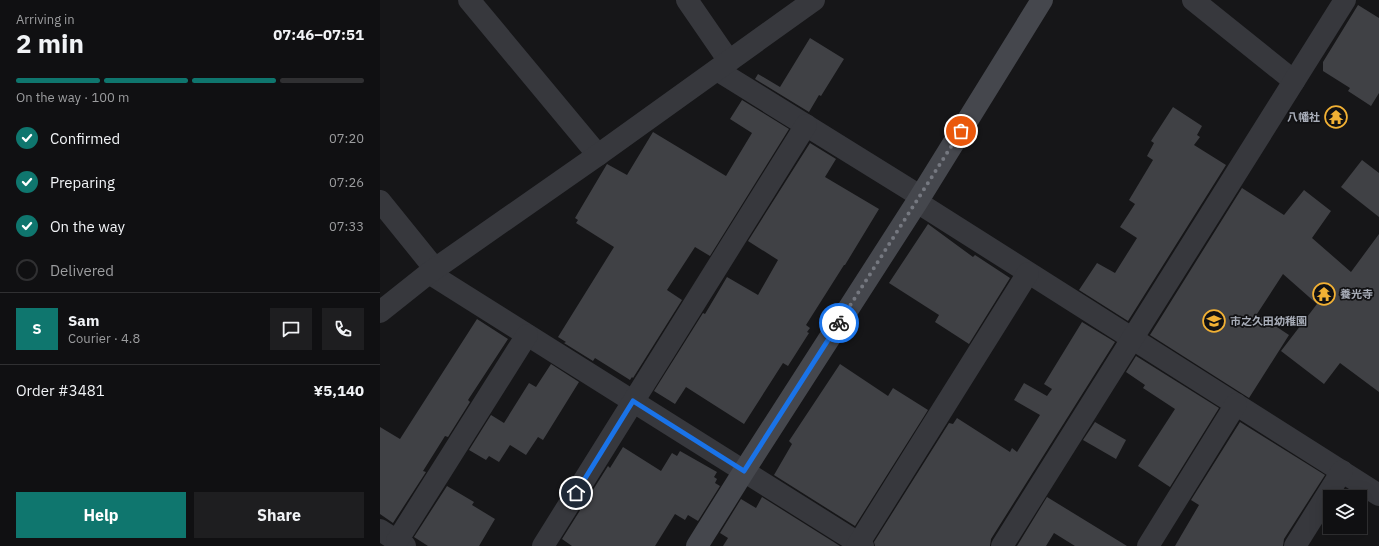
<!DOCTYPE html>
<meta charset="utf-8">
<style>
:root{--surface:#101012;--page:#1e1e20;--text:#f1f3f6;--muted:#9c9d9f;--line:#303032;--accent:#0f766e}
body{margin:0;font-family:"IBM Plex Sans","Noto Sans JP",sans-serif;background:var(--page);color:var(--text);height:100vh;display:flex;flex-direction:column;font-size:15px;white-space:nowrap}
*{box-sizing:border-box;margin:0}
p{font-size:13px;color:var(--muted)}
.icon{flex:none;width:22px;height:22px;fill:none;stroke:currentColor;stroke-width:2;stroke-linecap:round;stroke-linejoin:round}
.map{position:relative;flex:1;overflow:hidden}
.sheet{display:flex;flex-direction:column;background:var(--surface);width:380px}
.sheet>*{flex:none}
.tools{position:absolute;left:943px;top:490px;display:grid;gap:8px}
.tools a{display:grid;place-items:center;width:44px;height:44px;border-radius:0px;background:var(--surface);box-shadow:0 4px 16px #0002,0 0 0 1px var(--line);font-size:20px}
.pin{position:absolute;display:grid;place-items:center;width:34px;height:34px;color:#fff;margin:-17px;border:2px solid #fff;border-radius:50%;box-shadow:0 1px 4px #0007}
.courier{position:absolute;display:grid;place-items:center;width:40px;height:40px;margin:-20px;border:3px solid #1a73e8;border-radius:50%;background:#fff;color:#222;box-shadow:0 1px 5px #0007}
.overview em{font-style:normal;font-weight:700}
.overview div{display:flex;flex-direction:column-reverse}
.overview{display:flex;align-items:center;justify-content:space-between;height:68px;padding:0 16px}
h1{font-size:26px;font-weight:700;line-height:30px}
.bar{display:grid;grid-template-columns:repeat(4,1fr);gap:6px 4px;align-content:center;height:48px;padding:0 16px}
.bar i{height:5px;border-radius:3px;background:var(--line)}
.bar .active{background:var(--accent)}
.bar p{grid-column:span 4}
.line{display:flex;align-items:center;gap:10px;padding:0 16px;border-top:1px solid var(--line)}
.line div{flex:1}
.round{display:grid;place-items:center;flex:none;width:42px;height:42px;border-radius:0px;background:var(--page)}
ol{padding:0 16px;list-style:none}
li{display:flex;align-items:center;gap:12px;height:44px}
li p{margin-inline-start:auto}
li .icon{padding:4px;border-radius:50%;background:var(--accent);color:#fff;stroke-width:4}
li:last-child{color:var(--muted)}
li i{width:22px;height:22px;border:2px solid var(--line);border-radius:50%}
.button{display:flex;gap:8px;margin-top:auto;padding:8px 16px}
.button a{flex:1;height:46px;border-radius:0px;background:var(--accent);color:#fff;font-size:16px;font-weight:700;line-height:46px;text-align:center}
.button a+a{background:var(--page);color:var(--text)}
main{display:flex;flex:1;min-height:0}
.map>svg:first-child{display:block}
.building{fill:#404145}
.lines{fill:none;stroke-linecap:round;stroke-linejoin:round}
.street{stroke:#37383d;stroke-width:22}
.secondary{stroke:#45474d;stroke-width:22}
.done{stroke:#757880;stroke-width:4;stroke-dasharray:0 7.2}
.route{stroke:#1a73e8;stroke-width:5}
.labels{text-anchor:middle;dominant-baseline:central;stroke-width:3.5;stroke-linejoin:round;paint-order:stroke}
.poi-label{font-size:11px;font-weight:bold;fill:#a8adb8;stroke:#111113;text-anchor:start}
</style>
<main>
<section class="sheet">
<div class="overview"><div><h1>2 min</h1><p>Arriving in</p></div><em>07:46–07:51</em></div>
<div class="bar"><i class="active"></i><i class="active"></i><i class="active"></i><i></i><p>On the way · 100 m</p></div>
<ol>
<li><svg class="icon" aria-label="check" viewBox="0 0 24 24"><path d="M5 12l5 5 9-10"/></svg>Confirmed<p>07:20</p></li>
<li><svg class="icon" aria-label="check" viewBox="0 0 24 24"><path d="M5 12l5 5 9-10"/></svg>Preparing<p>07:26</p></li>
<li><svg class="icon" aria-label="check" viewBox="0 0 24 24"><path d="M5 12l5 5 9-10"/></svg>On the way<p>07:33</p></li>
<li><i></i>Delivered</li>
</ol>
<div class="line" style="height:72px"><b class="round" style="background:var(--accent);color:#fff">S</b><div><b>Sam</b><p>Courier · 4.8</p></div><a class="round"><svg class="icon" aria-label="chat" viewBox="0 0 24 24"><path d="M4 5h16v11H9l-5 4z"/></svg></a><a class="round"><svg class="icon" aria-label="phone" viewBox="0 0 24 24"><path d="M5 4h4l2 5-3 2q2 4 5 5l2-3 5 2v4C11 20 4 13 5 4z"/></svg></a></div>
<div class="line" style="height:52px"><div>Order #3481</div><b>¥5,140</b></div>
<div class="button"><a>Help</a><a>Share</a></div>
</section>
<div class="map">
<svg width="999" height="546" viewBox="0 0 999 546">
<rect width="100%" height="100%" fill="#161618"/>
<g class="building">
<polygon points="978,5 999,18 999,93 991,106 968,91 970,88 943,71 943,62"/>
<polygon points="430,38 464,59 441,96 439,95 429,112 375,79 378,74 400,87"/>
<polygon points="362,100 409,129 330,256 315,247 287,290 302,300 253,378 252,377 250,380 215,358 213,361 184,343 186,342 178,337 234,247 196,223 198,220 195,218 227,164 247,175 273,132 346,176 372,133 350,119"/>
<polygon points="793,107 822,126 817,135 820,137 814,145 846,165 748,321 699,290 717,263 735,273 757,238 740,227 755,204 749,200 773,160 767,156 774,143 771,141"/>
<polygon points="430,143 456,159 445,177 499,209 465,265 464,265 426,325 430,328 427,332 429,333 408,366 403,363 364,424 306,387 295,404 274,391 323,313 325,314 347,277 378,295 398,260 368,241"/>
<polygon points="982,160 999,173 999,217 961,187"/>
<polygon points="862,188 904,215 924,190 951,211 932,238 971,272 999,234 999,392 960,363 944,384 901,351 937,304 903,274 877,314 909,335 869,398 770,335"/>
<polygon points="548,224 593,257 595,255 630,278 589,344 555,322 559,315 509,283"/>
<polygon points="97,319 128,339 88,400 90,402 68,437 65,436 43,471 46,472 13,523 0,514 0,427 20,439"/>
<polygon points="702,322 735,342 611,539 610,546 495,546 494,542 569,423 573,424 577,418 630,452 632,448 637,452 660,415 634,400 644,383 667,396 672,389 664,384"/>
<polygon points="756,356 839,408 790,487 758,466 795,409 763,388 765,385 746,372"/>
<polygon points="171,364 199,382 163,440 158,437 146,455 130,445 119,462 109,456 106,460 89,450 111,415 124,423 149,383 156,387"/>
<polygon points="460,364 508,396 513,388 548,410 475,526 394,475 412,444 409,441"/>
<polygon points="715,422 746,440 736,459 703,440"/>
<polygon points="860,422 945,475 904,539 903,546 795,546 819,505 811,500"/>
<polygon points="243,447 281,471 292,453 297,456 300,451 337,472 334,477 337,479 335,483 340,486 318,521 308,515 305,520 295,514 275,546 192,546 182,539 228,466 230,468"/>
<polygon points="67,486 94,502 92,505 115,519 99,546 48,546 34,537"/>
<polygon points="382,497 460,546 343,546 348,538 340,533 361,499 376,508"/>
<polygon points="667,497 747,546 695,546 674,533 666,546 637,546"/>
</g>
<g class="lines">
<g class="street">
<polyline points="89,0 218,155"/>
<polyline points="307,0 349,61"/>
<polyline points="813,0 914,81"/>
<polyline points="337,70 540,196"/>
<polyline points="0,201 55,269"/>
<polyline points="537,202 999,495"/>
<polyline points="49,273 483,546"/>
<polyline points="0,312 49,273 218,155 434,0"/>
<polyline points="0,530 25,546"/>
<polyline points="17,541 147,335"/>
<polyline points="163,546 426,125"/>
<polyline points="477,546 648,273"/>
<polyline points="622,546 965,0"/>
<polyline points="768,546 856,404"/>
<polyline points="915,546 962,471"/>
</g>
<polyline class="secondary" points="317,546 364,471 537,202 662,0"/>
</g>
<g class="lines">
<polyline class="done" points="459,323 581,131"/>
<polyline class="route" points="196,493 253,401 364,471 459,323"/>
</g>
<defs>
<g id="temple-ring" transform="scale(1.15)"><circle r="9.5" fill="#111113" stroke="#f2b134" stroke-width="1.5"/><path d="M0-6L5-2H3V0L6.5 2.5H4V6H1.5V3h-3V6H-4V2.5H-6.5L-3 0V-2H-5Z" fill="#f2b134"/></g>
<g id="school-ring" transform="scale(1.15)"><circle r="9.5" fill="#111113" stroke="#f2b134" stroke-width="1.5"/><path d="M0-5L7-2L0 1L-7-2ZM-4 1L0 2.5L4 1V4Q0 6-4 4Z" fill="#f2b134"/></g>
</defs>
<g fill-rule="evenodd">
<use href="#temple-ring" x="956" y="117"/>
<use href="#temple-ring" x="944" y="294"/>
<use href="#school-ring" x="834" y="321"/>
</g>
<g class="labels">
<g class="poi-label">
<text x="940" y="117" text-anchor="end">八幡社</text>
<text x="960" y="294">養光寺</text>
<text x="850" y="321">市之久田幼稚園</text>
</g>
</g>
</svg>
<div class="tools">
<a><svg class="icon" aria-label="layers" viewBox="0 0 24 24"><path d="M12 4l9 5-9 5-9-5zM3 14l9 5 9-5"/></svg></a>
</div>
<div class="pin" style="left:581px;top:131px;background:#ea580c"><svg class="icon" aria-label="bag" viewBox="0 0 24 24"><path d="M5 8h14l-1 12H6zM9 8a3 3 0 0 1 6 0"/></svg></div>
<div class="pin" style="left:196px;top:493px;background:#1f2937"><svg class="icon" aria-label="home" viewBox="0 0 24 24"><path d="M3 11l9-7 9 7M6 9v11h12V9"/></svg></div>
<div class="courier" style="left:459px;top:323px"><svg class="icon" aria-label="bike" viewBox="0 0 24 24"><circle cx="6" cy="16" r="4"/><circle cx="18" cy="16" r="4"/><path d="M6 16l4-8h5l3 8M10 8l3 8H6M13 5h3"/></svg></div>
</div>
</main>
